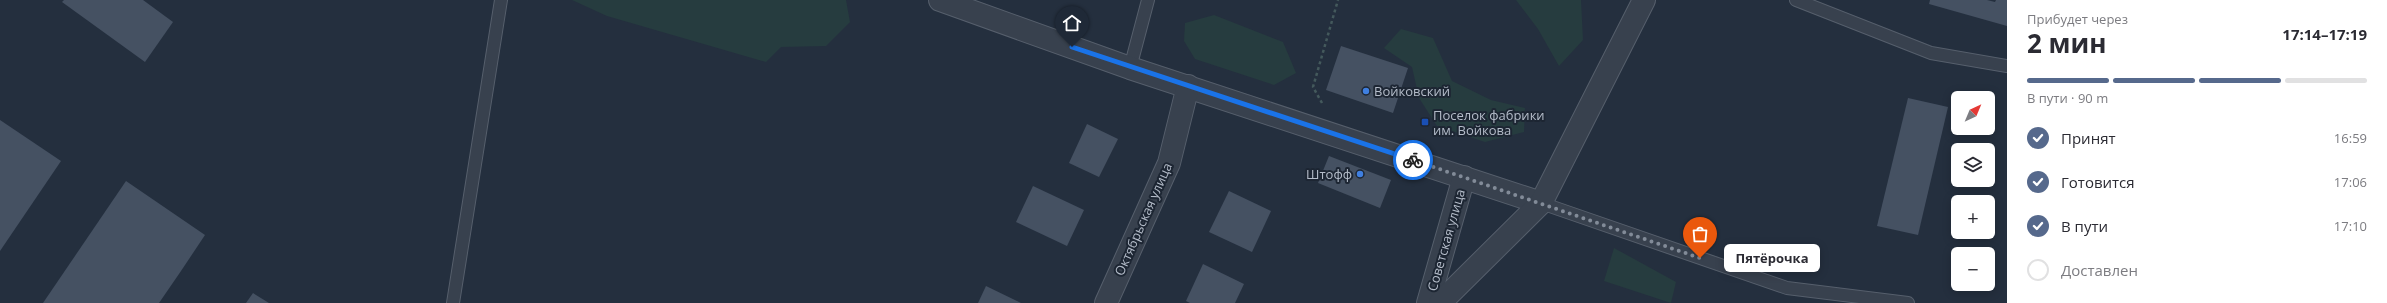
<!DOCTYPE html>
<html lang="ru">
<meta charset="utf-8">
<style>
:root{--surface:#fff;--page:#f2f2f3;--text:#2b2b33;--muted:#7c7c81;--line:#e1e1e2;--accent:#56698c}
body{margin:0;font-family:"Open Sans",sans-serif;background:var(--page);color:var(--text);height:100vh;display:flex;flex-direction:column;font-size:15px;white-space:nowrap}
*{box-sizing:border-box;margin:0}
p{font-size:13px;color:var(--muted)}
.icon{flex:none;width:22px;height:22px;fill:none;stroke:currentColor;stroke-width:2;stroke-linecap:round;stroke-linejoin:round}
.map{position:relative;flex:1;overflow:hidden}
.panel{display:flex;flex-direction:column;background:var(--surface);width:380px}
.panel>*{flex:none}
.needle{width:26px;rotate:44deg}
.controls{position:absolute;left:1951px;top:91px;display:grid;gap:8px}
.controls a{display:grid;place-items:center;width:44px;height:44px;border-radius:6px;background:var(--surface);box-shadow:0 2px 10px #0003;font-size:20px}
.pin{position:absolute;display:grid;place-items:center;width:34px;height:34px;color:#fff;margin:-41px -17px;border-radius:50% 50% 50% 0;rotate:-45deg;box-shadow:0 0 4px #0007}
.pin .icon{rotate:45deg}
.courier{position:absolute;display:grid;place-items:center;width:40px;height:40px;margin:-20px;border:3px solid #1a73e8;border-radius:50%;background:#fff;color:#222;box-shadow:0 1px 5px #0007}
.bubble{position:absolute;height:28px;border-radius:6px;background:var(--surface);box-shadow:0 2px 10px #0003;font-size:13px;font-weight:700;line-height:28px;text-align:center}
.overview em{font-style:normal;font-weight:700}
.overview div{display:flex;flex-direction:column-reverse}
.overview{display:flex;align-items:center;justify-content:space-between;height:68px;padding:0 20px}
h1{font-size:26px;font-weight:700;line-height:30px}
.bar{display:grid;grid-template-columns:repeat(4,1fr);gap:6px 4px;align-content:center;height:48px;padding:0 20px}
.bar i{height:5px;border-radius:3px;background:var(--line)}
.bar .selected{background:var(--accent)}
.bar p{grid-column:span 4}
ol{padding:0 20px;list-style:none}
li{display:flex;align-items:center;gap:12px;height:44px}
li p{margin-inline-start:auto}
li .icon{padding:4px;border-radius:50%;background:var(--accent);color:#fff;stroke-width:4}
li:last-child{color:var(--muted)}
li i{width:22px;height:22px;border:2px solid var(--line);border-radius:50%}
main{display:flex;flex:1;min-height:0}
.map>svg:first-child{display:block}
.green{fill:#263c3f}
.building{fill:#455162}
.lines{fill:none;stroke-linecap:round;stroke-linejoin:round}
.service-casing{stroke:#565f6c;stroke-width:14}
.minor-casing{stroke:#565f6c;stroke-width:24}
.path{stroke:#44595c;stroke-width:2.5;stroke-dasharray:3 3;stroke-linecap:butt}
.service{stroke:#38414e;stroke-width:12}
.minor{stroke:#38414e;stroke-width:22}
.done{stroke:#828b98;stroke-width:4;stroke-dasharray:0 7.2}
.route{stroke:#1a73e8;stroke-width:5}
.shop-dot{fill:#3f7fe0;stroke:#1d2633;stroke-width:1.5}
.transit-dot{fill:#1a4fb4;stroke:#1d2633;stroke-width:1.5}
.labels{text-anchor:middle;dominant-baseline:central;stroke-width:4;stroke-linejoin:round;paint-order:stroke}
.poi-label{font-size:13px;fill:#b4bcc9;stroke:#1d2633;text-anchor:start}
.street-label{font-size:13px;fill:#b4bcc9;stroke:#1d2633}
</style>
<main>
<div class="map">
<svg width="2007" height="303" viewBox="0 0 2007 303">
<rect width="100%" height="100%" fill="#242f3e"/>
<g class="green">
<polygon points="572,0 846,0 850,22 826,46 781,47 766,62 607,16"/>
<polygon points="1516,0 1581,0 1583,40 1559,66 1538,29"/>
<polygon points="1214,15 1283,42 1296,73 1274,85 1195,59 1184,41 1185,23"/>
<polygon points="1401,29 1433,38 1452,81 1491,100 1525,108 1524,132 1485,142 1437,126 1419,98 1412,67 1384,48"/>
<polygon points="1614,248 1676,282 1671,303 1604,281"/>
</g>
<g class="building">
<polygon points="64,0 143,0 173,22 145,62 62,2"/>
<polygon points="1930,0 1987,0 1995,2 1996,0 2007,0 2007,26 1929,4"/>
<polygon points="1341,46 1408,68 1393,113 1326,90"/>
<polygon points="1908,98 1948,107 1918,235 1877,226"/>
<polygon points="0,120 61,161 0,251"/>
<polygon points="1087,124 1118,139 1099,177 1069,163"/>
<polygon points="1329,156 1391,180 1380,208 1318,183"/>
<polygon points="126,181 205,235 181,271 159,303 43,303"/>
<polygon points="1033,186 1084,210 1067,246 1016,222"/>
<polygon points="1229,191 1271,211 1252,252 1209,232"/>
<polygon points="1203,264 1244,284 1235,303 1190,303 1186,301"/>
<polygon points="986,286 1021,303 978,303"/>
<polygon points="253,293 269,303 246,303"/>
</g>
<g class="lines">
<g class="service-casing">
<g id="service">
<polyline points="1796,0 1931,53 2007,66"/>
<polyline points="1130,68 1148,0"/>
<polyline points="1541,203 1787,288 1908,303"/>
<polyline points="453,303 501,0"/>
</g>
</g>
<g class="minor-casing">
<g id="minor">
<polyline points="940,0 1130,68 1541,203"/>
<polyline points="1106,303 1169,163 1188,86"/>
<polyline points="1428,303 1464,177"/>
<polyline points="1440,303 1541,203 1644,0"/>
</g>
</g>
<polyline class="path" points="1322,103 1313,87 1338,0"/>
<use href="#service" class="service"/>
<use href="#minor" class="minor"/>
</g>
<g class="lines">
<polyline class="done" points="1413,160 1700,258"/>
<polyline class="route" points="1072,47 1413,160"/>
</g>
<g class="shop-dot">
<circle cx="1366" cy="91" r="4"/>
<circle cx="1360" cy="174" r="4"/>
</g>
<rect class="transit-dot" x="1421" y="118" width="8" height="8" rx="2"/>
<g class="labels">
<g class="poi-label">
<text x="1374" y="91">Войковский</text>
<text x="1433" y="115">Поселок фабрики<tspan x="1433" dy="15">им. Войкова</tspan></text>
<text x="1352" y="174" text-anchor="end">Штофф</text>
</g>
<g class="street-label">
<text transform="translate(1143 219) rotate(-66)">Октябрьская улица</text>
<text transform="translate(1446 240) rotate(-74)">Советская улица</text>
</g>
</g>
</svg>
<div class="controls">
<a><svg class="needle" viewBox="-14 -14 28 28"><path d="M0-13l5 13h-10z" fill="#e53935"/><path d="M0 13l5-13h-10z" fill="#7c7c81"/></svg></a>
<a><svg class="icon" aria-label="layers" viewBox="0 0 24 24"><path d="M12 4l9 5-9 5-9-5zM3 14l9 5 9-5"/></svg></a>
<a>+</a>
<a>−</a>
</div>
<div class="pin" style="left:1700px;top:258px;background:#ea580c"><svg class="icon" aria-label="bag" viewBox="0 0 24 24"><path d="M5 8h14l-1 12H6zM9 8a3 3 0 0 1 6 0"/></svg></div>
<div class="pin" style="left:1072px;top:47px;background:#1f2937"><svg class="icon" aria-label="home" viewBox="0 0 24 24"><path d="M3 11l9-7 9 7M6 9v11h12V9"/></svg></div>
<div class="courier" style="left:1413px;top:160px"><svg class="icon" aria-label="bike" viewBox="0 0 24 24"><circle cx="6" cy="16" r="4"/><circle cx="18" cy="16" r="4"/><path d="M6 16l4-8h5l3 8M10 8l3 8H6M13 5h3"/></svg></div>
<div class="bubble" style="left:1724px;top:244px;width:96px">Пятёрочка</div>
</div>
<section class="panel">
<div class="overview"><div><h1>2 мин</h1><p>Прибудет через</p></div><em>17:14–17:19</em></div>
<div class="bar"><i class="selected"></i><i class="selected"></i><i class="selected"></i><i></i><p>В пути · 90 m</p></div>
<ol>
<li><svg class="icon" aria-label="check" viewBox="0 0 24 24"><path d="M5 12l5 5 9-10"/></svg>Принят<p>16:59</p></li>
<li><svg class="icon" aria-label="check" viewBox="0 0 24 24"><path d="M5 12l5 5 9-10"/></svg>Готовится<p>17:06</p></li>
<li><svg class="icon" aria-label="check" viewBox="0 0 24 24"><path d="M5 12l5 5 9-10"/></svg>В пути<p>17:10</p></li>
<li><i></i>Доставлен</li>
</ol>
</section>
</main>
